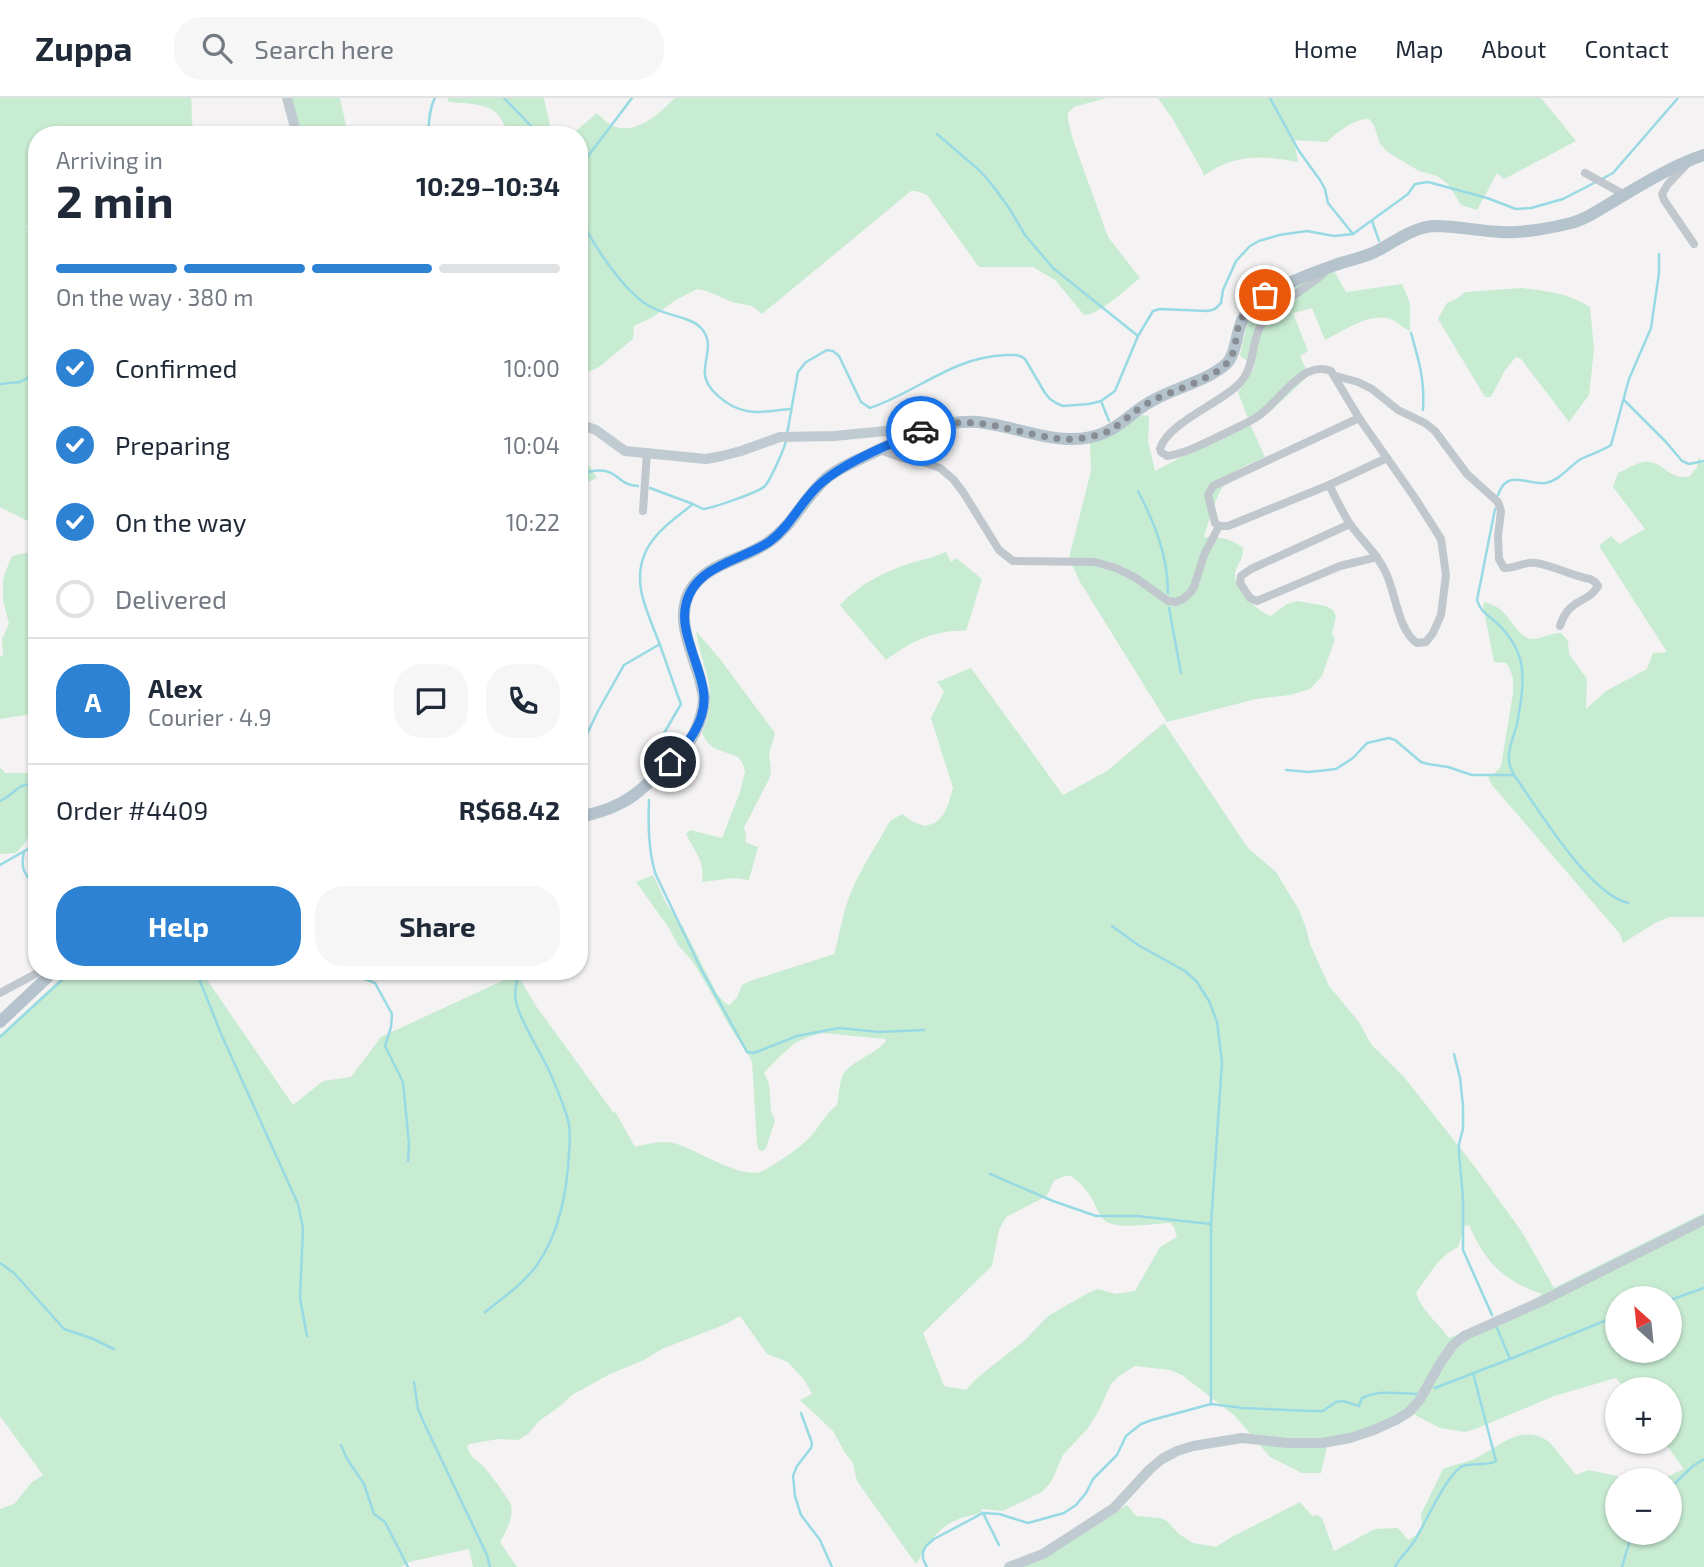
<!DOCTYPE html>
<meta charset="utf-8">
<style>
:root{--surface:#fff;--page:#f6f6f7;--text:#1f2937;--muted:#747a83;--line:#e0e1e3;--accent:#2e82d3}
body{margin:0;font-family:"Exo 2",sans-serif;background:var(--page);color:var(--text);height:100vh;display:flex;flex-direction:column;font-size:26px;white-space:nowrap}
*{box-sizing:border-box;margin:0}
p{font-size:23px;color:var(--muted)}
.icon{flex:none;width:38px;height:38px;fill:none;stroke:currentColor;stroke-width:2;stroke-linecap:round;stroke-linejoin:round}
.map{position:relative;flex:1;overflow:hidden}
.sheet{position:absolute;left:28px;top:28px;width:560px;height:854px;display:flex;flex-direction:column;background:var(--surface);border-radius:28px;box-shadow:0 2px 5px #0004}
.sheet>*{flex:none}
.needle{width:46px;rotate:333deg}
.controls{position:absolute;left:1605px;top:1188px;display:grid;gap:14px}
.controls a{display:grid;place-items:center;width:77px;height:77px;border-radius:50%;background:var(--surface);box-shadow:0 2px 5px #0004;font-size:35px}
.pin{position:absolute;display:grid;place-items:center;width:60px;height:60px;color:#fff;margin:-30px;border:4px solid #fff;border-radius:50%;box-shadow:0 2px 7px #0007}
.courier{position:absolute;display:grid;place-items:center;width:70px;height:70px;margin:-35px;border:5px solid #1a73e8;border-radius:50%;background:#fff;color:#222;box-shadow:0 2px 9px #0007}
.head em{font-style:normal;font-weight:700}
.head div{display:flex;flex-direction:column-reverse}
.head{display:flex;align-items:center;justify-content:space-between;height:119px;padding:0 28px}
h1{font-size:46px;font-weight:700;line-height:52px}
.bar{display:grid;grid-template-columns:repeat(4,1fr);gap:10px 7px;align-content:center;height:84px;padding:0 28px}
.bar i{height:9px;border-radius:5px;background:var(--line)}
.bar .current{background:var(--accent)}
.bar p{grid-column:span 4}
.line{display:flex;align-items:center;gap:18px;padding:0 28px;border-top:2px solid var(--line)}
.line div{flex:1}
.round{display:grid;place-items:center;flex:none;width:74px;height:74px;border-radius:28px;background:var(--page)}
ol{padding:0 28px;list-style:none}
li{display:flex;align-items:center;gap:21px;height:77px}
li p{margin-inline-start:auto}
li .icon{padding:7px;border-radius:50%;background:var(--accent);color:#fff;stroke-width:4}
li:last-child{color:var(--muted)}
li i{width:38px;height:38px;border:4px solid var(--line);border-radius:50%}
.action{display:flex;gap:14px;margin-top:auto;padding:14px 28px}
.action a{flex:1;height:80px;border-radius:28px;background:var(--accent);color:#fff;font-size:28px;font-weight:700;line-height:80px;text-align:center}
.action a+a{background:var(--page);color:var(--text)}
header{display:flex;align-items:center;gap:42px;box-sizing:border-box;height:98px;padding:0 35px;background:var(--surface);border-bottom:2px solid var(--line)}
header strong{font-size:33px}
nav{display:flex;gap:38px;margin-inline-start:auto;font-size:24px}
.search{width:490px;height:63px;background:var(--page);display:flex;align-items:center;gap:18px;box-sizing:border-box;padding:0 24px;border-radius:28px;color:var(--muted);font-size:26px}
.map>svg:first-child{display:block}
.green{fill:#c7ecd2;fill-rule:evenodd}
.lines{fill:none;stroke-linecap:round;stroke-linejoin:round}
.stream{stroke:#98dae4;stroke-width:2.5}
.street{stroke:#c0c7cd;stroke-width:8}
.secondary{stroke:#c0cad1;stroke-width:10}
.primary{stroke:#b5c3cd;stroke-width:12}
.done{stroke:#878d92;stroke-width:7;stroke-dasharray:0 12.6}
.route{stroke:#1a73e8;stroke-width:9}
</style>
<header>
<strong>Zuppa</strong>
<div class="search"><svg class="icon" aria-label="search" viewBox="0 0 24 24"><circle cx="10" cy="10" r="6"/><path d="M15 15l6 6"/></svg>Search here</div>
<nav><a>Home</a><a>Map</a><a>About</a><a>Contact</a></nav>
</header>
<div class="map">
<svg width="1704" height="1469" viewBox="0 0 1704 1469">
<rect width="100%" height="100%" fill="#f4f2f3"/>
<g class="green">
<path d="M0 0H191C193 12 189 27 197 37H37V124L26 128 37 146V423L26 422 0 409Z"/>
<polygon points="289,0 340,0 348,37 300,37"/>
<path d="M447 0H544L550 28 542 37H509C505 30 502 18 494 13 483 5 461 5 449 4Z"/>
<path d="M675 0H1106L1074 9 1068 15V22L1073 42 1108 139 1140 180C1126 191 1101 216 1084 217L1055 182 1033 169H979L927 97 916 93H911L762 216 752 208 732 204 707 193 697 191 674 203 653 219 634 228 633 241 599 269 579 278V37H571L597 15C602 20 609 27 616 29 639 36 660 14 675 0Z"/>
<path d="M1158 0H1541L1576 43 1504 81 1497 75 1477 112 1461 107 1448 86 1437 78 1419 73 1389 55 1380 46 1374 27 1369 21C1355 20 1337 34 1327 44L1294 42 1298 64C1261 57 1235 56 1203 78V74L1172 20Z"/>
<path d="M1334 173 1346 194 1402 186 1410 205V233C1403 230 1397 223 1390 221 1369 214 1344 233 1325 242L1312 210 1293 215 1308 253 1300 258 1308 275 1305 281 1272 312 1250 326 1265 359C1256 364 1243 367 1235 374 1218 387 1210 420 1204 439 1221 440 1229 439 1243 450 1244 461 1236 467 1235 476 1234 491 1258 514 1271 518L1287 506 1297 503 1326 508 1333 512 1336 518 1332 536 1335 541 1322 578 1310 591 1290 597 1256 601 1167 624 1080 484 1069 460 1091 373 1090 344 1142 317 1149 318 1148 343 1155 373 1185 357 1250 326 1238 294 1247 283 1255 268 1240 258C1243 245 1245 227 1252 216 1270 190 1307 183 1334 173Z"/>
<path d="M1522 190C1549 194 1566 194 1590 209L1594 252 1589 297 1569 324 1521 261 1516 259 1505 272 1491 299H1485L1438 221 1447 205 1458 200 1465 194Z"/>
<polygon points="579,356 590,369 597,380 579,388"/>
<path d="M1699 359 1704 366V819H1669L1655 825 1623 845 1620 836 1492 687 1488 679 1495 675 1501 668 1513 595V581L1510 571 1506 565 1494 564 1483 507 1485 504C1490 506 1496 508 1500 511 1509 518 1518 537 1528 540 1538 544 1550 534 1561 535L1568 543 1569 556 1587 581 1586 611 1606 593 1647 571 1653 555 1667 554 1599 448 1611 438 1619 446 1645 431 1613 389 1618 375C1626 372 1635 365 1644 364 1665 362 1668 384 1690 378L1697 369Z"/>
<polygon points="37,453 37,615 0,621 0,558 3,558 2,541 9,526 3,502 3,484 5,475 12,458"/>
<path d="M946 454 951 464 956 460 982 481 966 533C936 531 910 544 886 562L840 507C859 487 881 475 908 466 920 462 933 460 946 454Z"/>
<path d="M696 533 720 561 775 635 769 656 771 672 770 679 744 730 746 736 745 744 758 749 749 782 734 780 702 784C705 763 695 754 686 736L690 732 722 740 740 694 745 674 743 666 738 659 714 650 707 644 702 635C720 589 703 577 696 533Z"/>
<path d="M971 570 1063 697 1107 673 1164 625 1248 750 1276 774 1299 812 1306 830 1310 846 1329 888 1359 924 1371 946 1404 979 1475 1069 1522 1134 1554 1190 1704 1115V1469H1015L1094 1427 1127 1407 1136 1418 1160 1420 1167 1423 1179 1436 1193 1445 1216 1449 1230 1440 1300 1404 1312 1418 1317 1417 1322 1420 1334 1453 1375 1431 1398 1430 1408 1442 1416 1437 1422 1428 1421 1416 1443 1371C1453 1367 1464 1365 1474 1361 1497 1351 1520 1324 1548 1343 1554 1348 1569 1369 1576 1377L1588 1372 1617 1378 1620 1382H1617V1435H1670V1382H1660L1684 1371 1664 1344H1670V1292L1625 1291 1616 1280 1554 1298 1478 1330 1465 1334 1440 1330 1413 1316 1327 1348 1321 1375H1302L1270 1359 1235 1318 1182 1277 1170 1272 1135 1268 1119 1278 1111 1286 1098 1314 1088 1330 1063 1357 1051 1384 1042 1394 1003 1413 983 1411 981 1412 983 1415C943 1422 936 1433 916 1466L857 1383 853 1365 845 1355 833 1333 800 1302 812 1296 805 1283 788 1264 767 1256 740 1218 726 1226 662 1251 644 1262 610 1276 572 1297 560 1308 539 1323 528 1336 518 1342 498 1341 470 1346 467 1348C469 1358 477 1362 484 1369 490 1376 508 1399 511 1407 514 1419 506 1434 500 1444L517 1469H473L469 1451 409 1464 401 1469H0V1411L14 1406 32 1384 43 1377 0 1318V937L69 873H201L293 1007 323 983 351 979 381 939 517 876 536 908 613 1014 616 1015 635 1049C647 1046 660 1042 673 1045 695 1050 737 1080 760 1074 771 1070 801 1049 809 1040 820 1029 824 1017 837 1007 839 998 839 987 842 979 847 964 874 958 886 943V941L822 935 808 939 795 945 776 962 764 975 769 985 771 1013 775 1023 766 1050 763 1053 759 1052 757 1047 752 963 730 929 709 891 693 864 678 847 669 830 636 784 653 777 667 807 683 829 717 896 725 905 730 907 737 899 742 887 750 883 834 856C840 837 842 816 850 797 860 771 877 747 890 723L902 716 913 724 925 728 935 725 943 717 948 707 953 690 931 620 944 594 937 584ZM1065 1078H1071C1079 1083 1085 1090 1090 1098 1095 1105 1098 1116 1104 1122 1116 1133 1154 1125 1170 1125L1174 1129 1177 1139 1160 1149 1135 1193 1116 1196 1098 1191 1088 1195 1048 1218 1025 1242 977 1280 966 1292 944 1288 923 1235 992 1168 999 1132 1006 1119 1043 1100 1048 1096 1052 1086 1055 1082ZM1469 1127C1486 1165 1502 1182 1542 1196L1525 1207 1449 1240C1437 1223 1424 1216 1416 1195 1428 1178 1439 1158 1458 1149L1465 1128ZM1617 1200H1670V1253H1617Z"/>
<polygon points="0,669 5,675 26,675 37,677 37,730 31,733 25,745 16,755 0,756"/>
</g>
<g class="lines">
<g class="stream">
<polyline points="504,0 531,28 537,37"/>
<polyline points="1270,0 1299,53 1320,82 1325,91 1328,105 1353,136"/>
<polyline points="937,36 980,73 993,88 1009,110 1025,137 1053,170 1138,238"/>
<path d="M428 37C429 25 429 10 435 0"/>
<polyline points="579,70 632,0"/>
<polyline points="1602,81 1613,75 1678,0"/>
<path d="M579 117C591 144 625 196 651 209 665 217 691 219 701 230 713 243 706 256 705 271 702 291 730 310 747 313 760 316 777 312 790 311"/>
<polyline points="1372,123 1379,143"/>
<path d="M1411 235C1419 263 1425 283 1423 312"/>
<polyline points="0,286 20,284 37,275"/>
<polyline points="1624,302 1666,344 1682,363 1689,366 1704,363"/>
<polyline points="1101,303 1109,323"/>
<path d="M787 336 798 274 806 264 827 252 833 253 839 258 861 304 870 310C917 294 953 259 1005 257 1013 257 1019 256 1025 261L1045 295 1050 301 1056 305 1063 308 1089 306 1101 303 1115 293 1138 238 1153 213 1160 211 1208 213 1215 211 1221 205 1223 192 1236 163 1250 148 1259 143 1279 137 1307 133 1334 138 1353 136 1408 96 1415 86 1428 84 1487 100 1516 111 1531 110 1563 101 1596 84"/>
<path d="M579 377C589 373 603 370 613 376 622 382 626 388 638 388"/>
<path d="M650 390 693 406 703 411C713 410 759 394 765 388 771 381 784 351 786 343"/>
<path d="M1138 393C1155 426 1168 458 1168 495"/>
<path d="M1498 397C1507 370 1526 387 1545 385 1560 383 1569 368 1581 361 1591 356 1602 353 1611 347L1629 281 1651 230 1659 175V156"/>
<path d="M1495 411 1477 502C1481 516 1492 519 1501 529 1512 541 1521 557 1522 572 1524 590 1520 609 1517 626 1514 638 1506 655 1510 668 1511 671 1513 674 1514 677 1539 712 1588 795 1628 805"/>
<polyline points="1169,510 1181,575"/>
<polyline points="579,653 598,613 624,567 660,546"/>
<path d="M646 672 649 661 681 606C674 588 668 569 661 550 650 518 629 485 647 451 657 432 677 419 693 406"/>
<polyline points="1286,672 1309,674 1336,671 1353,660 1367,645 1389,640 1395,642 1421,664 1428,666 1448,669 1472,677 1514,677"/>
<path d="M649 702C648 726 648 754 656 777L700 869 747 954 754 955 797 938 839 930 879 934 924 932"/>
<path d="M0 703C15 697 17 683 37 687"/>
<path d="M24 753C20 774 25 775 37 791"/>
<polyline points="0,767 37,746"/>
<polyline points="1112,828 1138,847 1185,873 1197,884 1209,903 1217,924 1222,964 1211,1126 1211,1306"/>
<polyline points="196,873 222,938 298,1106 303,1130 300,1200 307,1238"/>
<polyline points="356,873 362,880 375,885 392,916 391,929 385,948 403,984 409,1046 408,1063"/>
<polyline points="0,939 64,880"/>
<polyline points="1454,956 1460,980 1463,1008 1463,1031 1459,1046 1459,1056 1463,1100 1463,1152 1492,1217"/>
<polyline points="990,1076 1053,1103 1096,1118 1137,1118 1211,1126"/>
<polyline points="0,1165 14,1175 64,1231 91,1240 114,1251"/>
<polyline points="1670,1202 1704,1190"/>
<path d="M485 1214C503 1200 523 1186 537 1167 560 1134 567 1094 569 1055 570 1044 571 1033 568 1022 564 1007 557 991 551 977 542 955 521 926 516 904 514 896 516 886 518 878L523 873"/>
<polyline points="1497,1230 1510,1261"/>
<polyline points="414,1284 418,1311 424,1325 487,1457 490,1469"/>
<polyline points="1435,1290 1510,1261 1617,1218"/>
<polyline points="801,1315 812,1345 811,1350 797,1368 793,1378 795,1398 801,1417 820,1442 832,1469"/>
<polyline points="341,1347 347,1361 364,1386 374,1416 385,1424 408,1469"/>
<polyline points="1670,1390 1693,1368 1704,1361"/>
<polyline points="983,1415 999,1447"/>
<path d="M927 1469 923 1461V1454L926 1448 934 1441 983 1415 999 1416 1028 1425 1064 1415 1076 1407 1086 1395 1093 1381 1117 1357 1126 1338 1141 1326 1152 1322 1211 1306 1243 1310 1309 1313H1323L1336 1304 1343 1303 1359 1308 1362 1300C1381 1291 1399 1296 1419 1296"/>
<path d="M1395 1469C1400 1459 1409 1452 1415 1442 1425 1426 1447 1375 1463 1368 1474 1364 1486 1369 1496 1363L1473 1275"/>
<polyline points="1622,1469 1632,1435"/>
</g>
<g class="street">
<polyline points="1687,66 1668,86 1662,96 1664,102 1694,146"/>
<polyline points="1585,75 1625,97"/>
<path d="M1325 174C1307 192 1272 206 1260 229 1250 249 1255 271 1238 287 1218 306 1167 326 1160 351L1161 354 1167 358C1188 355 1208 343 1228 334 1237 329 1248 325 1257 319 1279 305 1302 261 1331 273L1359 320 1415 400 1441 441 1446 477 1441 517 1433 535 1426 544 1417 545C1398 532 1396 496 1386 475 1378 456 1362 443 1350 426 1342 414 1336 400 1329 387"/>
<path d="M1336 278 1358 284 1372 291 1398 312 1425 325 1435 333 1467 376 1498 404 1501 413 1498 438 1499 461 1504 470C1514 471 1525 463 1536 465 1555 468 1572 478 1590 481L1595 484 1598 488C1588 506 1569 499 1560 528"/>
<polyline points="1359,320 1213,388 1208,397 1215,425 1219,428 1228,428 1329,387 1387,360"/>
<polyline points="880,352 902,360 920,363 940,370 953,381 963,394 999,452 1013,463 1095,464 1116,470 1136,480 1168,503 1176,504 1183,501 1190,495 1194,489 1204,457 1219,428"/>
<polyline points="643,413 647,354"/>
<polyline points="1350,426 1251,471 1241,478 1240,485 1250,500 1257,503 1340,468 1377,459"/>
<polyline points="0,895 41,873"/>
</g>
<g class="secondary">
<polyline points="287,0 297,37"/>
<polyline points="579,326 596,332 625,353 706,361 722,358 741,353 780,339 834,338 886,333 909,328 930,329"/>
<polyline points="1009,1469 1043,1456 1114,1410 1150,1371 1162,1361 1177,1353 1193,1348 1242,1340 1287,1345 1322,1345 1350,1340 1374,1332 1396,1322 1409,1314 1419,1303 1441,1264 1453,1247 1464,1238 1540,1204 1704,1122"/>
</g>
<g class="primary">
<path d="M579 719C594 716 608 712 621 705 639 696 652 681 666 668 673 661 681 655 687 647 696 635 704 615 704 599 704 598 701 586 701 585 694 556 674 522 690 493 707 464 745 462 770 443 794 426 806 396 829 378 842 368 859 362 874 354 908 339 940 321 978 324 1019 328 1067 354 1108 333 1123 326 1135 312 1150 304 1169 293 1191 287 1210 277 1216 273 1223 270 1228 264 1233 258 1234 251 1236 244 1240 222 1246 209 1266 197 1289 183 1316 174 1341 165 1352 162 1364 159 1375 154 1395 144 1412 129 1435 128 1457 128 1479 133 1501 134 1522 135 1546 131 1567 126 1586 122 1602 110 1619 100 1646 84 1674 67 1704 57"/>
<polyline points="0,924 54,873"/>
</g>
</g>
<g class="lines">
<path class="done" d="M921 333C973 312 1011 336 1062 341 1076 342 1096 339 1109 333 1123 325 1134 312 1148 305 1169 293 1213 282 1228 264 1237 253 1235 236 1240 224 1245 212 1256 204 1265 197"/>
<path class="route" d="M670 664C687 647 705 625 704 599 704 586 696 566 692 553 687 537 682 522 686 506 695 467 741 463 769 444 789 430 800 405 818 388 842 365 890 346 921 333"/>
</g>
</svg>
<div class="controls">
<a><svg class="needle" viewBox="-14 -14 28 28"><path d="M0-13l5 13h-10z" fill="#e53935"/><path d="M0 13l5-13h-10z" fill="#747a83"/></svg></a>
<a>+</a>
<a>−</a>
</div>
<div class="pin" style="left:1265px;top:197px;background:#ea580c"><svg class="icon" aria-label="bag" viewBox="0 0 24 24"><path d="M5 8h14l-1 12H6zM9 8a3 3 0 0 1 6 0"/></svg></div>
<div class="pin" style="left:670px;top:664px;background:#1f2937"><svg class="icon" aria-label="home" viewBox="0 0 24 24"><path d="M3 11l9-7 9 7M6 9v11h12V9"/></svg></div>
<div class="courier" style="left:921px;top:333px"><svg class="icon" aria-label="car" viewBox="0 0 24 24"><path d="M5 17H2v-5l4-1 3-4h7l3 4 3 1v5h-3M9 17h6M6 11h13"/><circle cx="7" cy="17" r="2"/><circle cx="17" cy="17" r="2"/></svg></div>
<section class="sheet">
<div class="head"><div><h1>2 min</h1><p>Arriving in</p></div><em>10:29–10:34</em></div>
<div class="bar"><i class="current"></i><i class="current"></i><i class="current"></i><i></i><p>On the way · 380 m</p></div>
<ol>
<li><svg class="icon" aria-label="check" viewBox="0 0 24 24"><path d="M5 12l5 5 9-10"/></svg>Confirmed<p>10:00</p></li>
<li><svg class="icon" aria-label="check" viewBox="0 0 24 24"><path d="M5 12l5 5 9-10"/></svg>Preparing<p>10:04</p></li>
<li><svg class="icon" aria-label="check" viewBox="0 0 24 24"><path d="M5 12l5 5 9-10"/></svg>On the way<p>10:22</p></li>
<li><i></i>Delivered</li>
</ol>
<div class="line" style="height:126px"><b class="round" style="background:var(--accent);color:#fff">A</b><div><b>Alex</b><p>Courier · 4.9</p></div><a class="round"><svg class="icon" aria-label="chat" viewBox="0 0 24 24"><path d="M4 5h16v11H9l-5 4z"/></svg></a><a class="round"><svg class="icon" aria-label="phone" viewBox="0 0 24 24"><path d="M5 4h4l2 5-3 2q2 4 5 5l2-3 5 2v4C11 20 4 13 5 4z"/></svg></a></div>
<div class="line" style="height:91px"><div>Order #4409</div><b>R$68.42</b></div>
<div class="action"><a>Help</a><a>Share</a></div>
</section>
</div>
